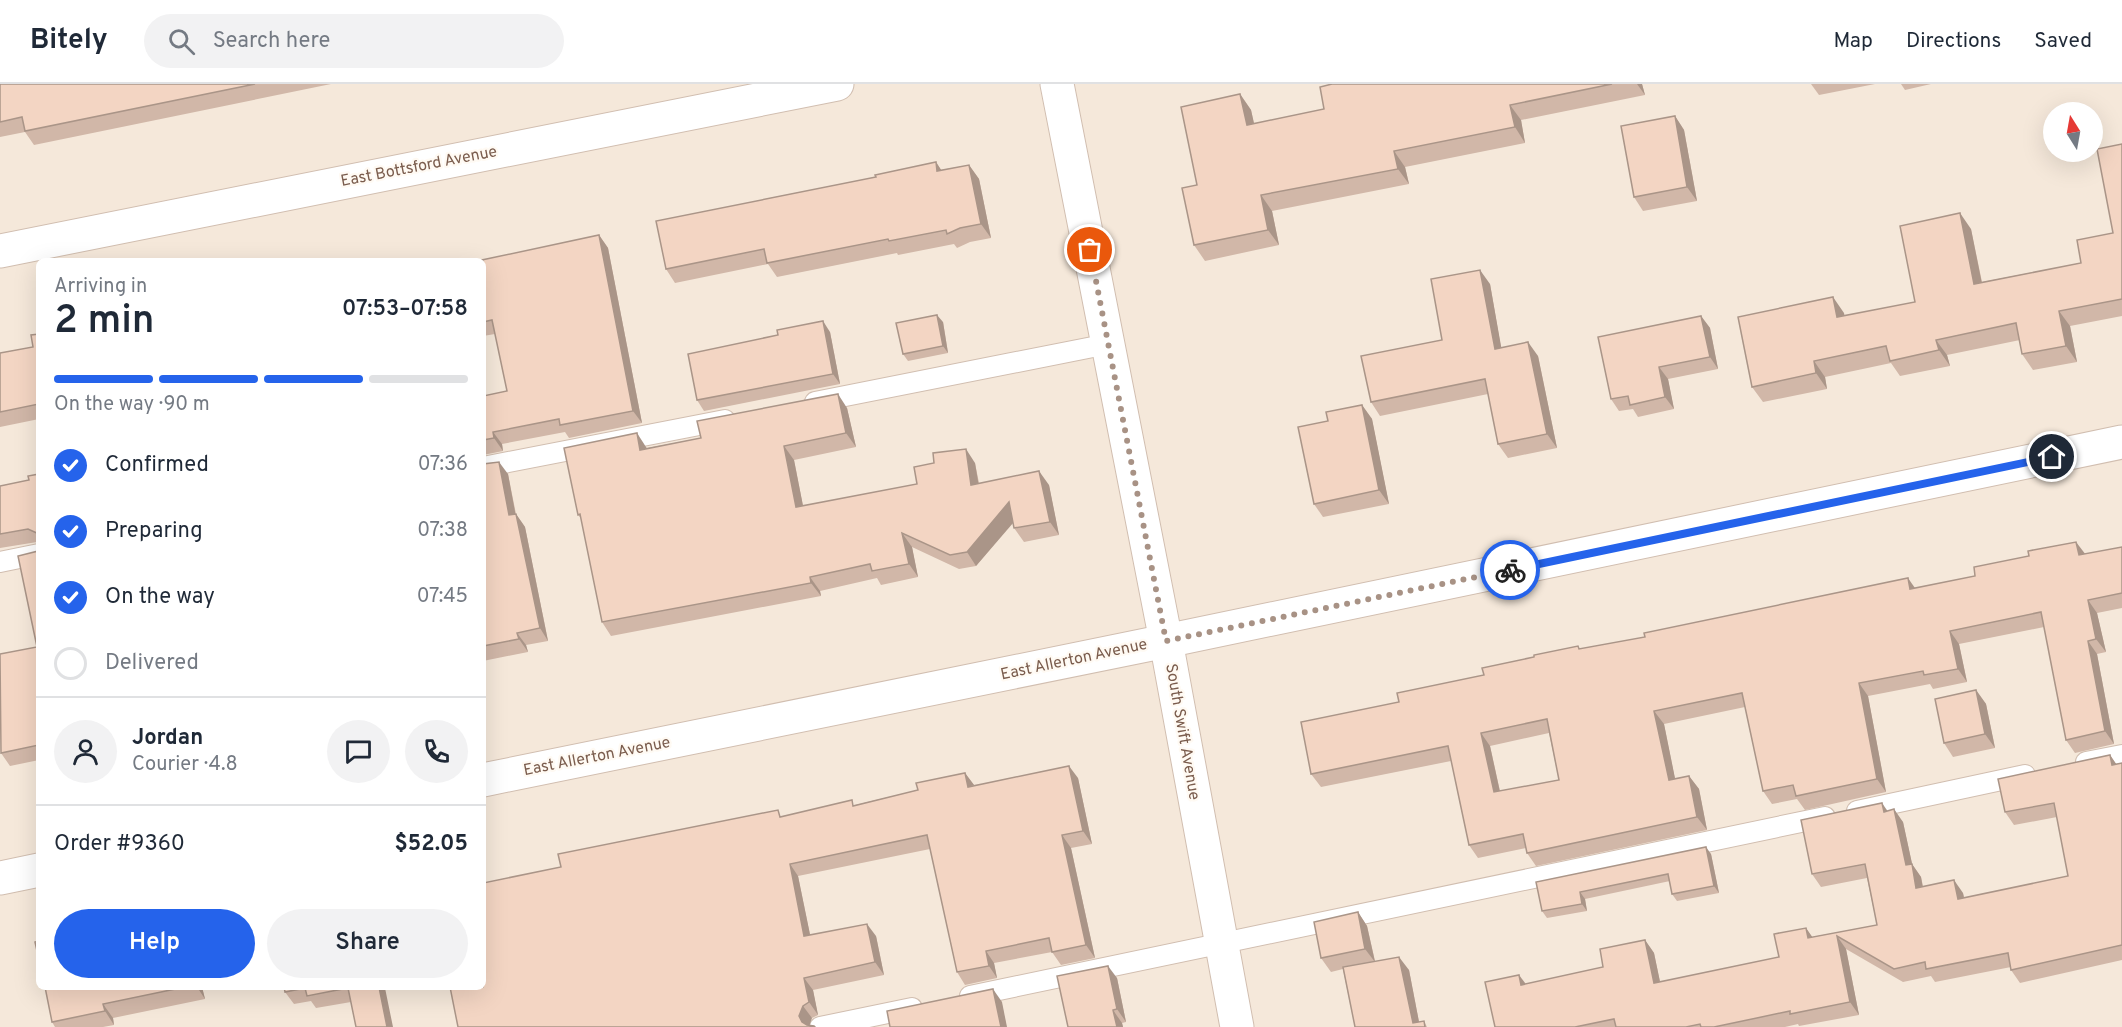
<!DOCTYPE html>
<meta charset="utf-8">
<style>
:root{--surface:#fff;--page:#f2f2f3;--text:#1f2937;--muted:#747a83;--line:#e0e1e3;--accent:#2563eb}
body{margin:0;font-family:Overpass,sans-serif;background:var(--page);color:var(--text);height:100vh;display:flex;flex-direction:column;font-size:22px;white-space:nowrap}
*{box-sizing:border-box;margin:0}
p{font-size:20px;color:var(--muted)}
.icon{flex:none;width:33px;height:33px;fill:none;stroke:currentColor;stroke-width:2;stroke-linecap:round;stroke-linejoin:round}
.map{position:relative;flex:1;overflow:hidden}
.sheet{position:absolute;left:36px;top:174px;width:450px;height:732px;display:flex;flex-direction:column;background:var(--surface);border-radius:9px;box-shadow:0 6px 24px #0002}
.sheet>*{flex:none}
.needle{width:39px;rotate:349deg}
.buttons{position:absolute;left:2043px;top:18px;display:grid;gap:12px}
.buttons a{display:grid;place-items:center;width:60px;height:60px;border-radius:50%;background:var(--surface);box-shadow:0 6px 24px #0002;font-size:30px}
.pin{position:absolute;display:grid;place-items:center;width:51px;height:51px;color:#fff;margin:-26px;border:3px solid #fff;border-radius:50%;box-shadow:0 2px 6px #0007}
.courier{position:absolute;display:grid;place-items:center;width:60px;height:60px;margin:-30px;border:4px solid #2563eb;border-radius:50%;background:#fff;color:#222;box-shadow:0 2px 8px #0007}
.headline em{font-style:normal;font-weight:600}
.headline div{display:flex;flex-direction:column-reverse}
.headline{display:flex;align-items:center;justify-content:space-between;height:102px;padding:0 18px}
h1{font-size:39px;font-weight:600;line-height:45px}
.bar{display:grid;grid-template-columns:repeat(4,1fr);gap:9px 6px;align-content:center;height:72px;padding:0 18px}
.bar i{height:8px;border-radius:4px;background:var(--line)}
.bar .active{background:var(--accent)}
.bar p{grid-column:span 4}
.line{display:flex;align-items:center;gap:15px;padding:0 18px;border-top:2px solid var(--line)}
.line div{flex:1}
.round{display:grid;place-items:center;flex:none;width:63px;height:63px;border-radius:32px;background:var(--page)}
ol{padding:0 18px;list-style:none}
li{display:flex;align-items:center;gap:18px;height:66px}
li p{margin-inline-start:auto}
li .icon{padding:6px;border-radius:50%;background:var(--accent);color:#fff;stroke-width:4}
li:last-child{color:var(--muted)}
li i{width:33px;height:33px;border:3px solid var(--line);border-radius:50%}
.button{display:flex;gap:12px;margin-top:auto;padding:12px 18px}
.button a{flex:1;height:69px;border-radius:36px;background:var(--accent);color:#fff;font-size:24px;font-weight:600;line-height:69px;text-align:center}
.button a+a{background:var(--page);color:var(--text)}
header{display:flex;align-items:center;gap:36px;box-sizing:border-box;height:84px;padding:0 30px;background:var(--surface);border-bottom:2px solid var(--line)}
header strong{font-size:28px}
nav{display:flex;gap:33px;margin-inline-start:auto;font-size:21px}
.search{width:420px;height:54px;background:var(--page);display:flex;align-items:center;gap:15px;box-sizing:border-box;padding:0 21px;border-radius:33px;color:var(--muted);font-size:22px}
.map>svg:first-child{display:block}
.residential{fill:#f5e8da;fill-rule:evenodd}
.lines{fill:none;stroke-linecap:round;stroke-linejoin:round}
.lane-casing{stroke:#d1beb0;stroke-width:22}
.street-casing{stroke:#d1beb0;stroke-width:35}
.lane{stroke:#fff;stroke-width:20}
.street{stroke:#fff;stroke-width:33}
.wall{fill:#d1b7a8;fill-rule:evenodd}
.shaded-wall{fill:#aa9588}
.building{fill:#f3d5c3;stroke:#aa9588;stroke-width:1.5;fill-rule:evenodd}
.done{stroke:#a89285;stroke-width:6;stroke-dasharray:0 10.8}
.route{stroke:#2563eb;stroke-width:8}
.labels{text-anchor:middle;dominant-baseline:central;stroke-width:4.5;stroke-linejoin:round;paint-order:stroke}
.street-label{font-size:16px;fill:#7a5c4d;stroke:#fffaf3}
</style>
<header>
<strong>Bitely</strong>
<div class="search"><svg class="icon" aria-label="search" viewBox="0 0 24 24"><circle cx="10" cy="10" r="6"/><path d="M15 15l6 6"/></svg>Search here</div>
<nav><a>Map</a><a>Directions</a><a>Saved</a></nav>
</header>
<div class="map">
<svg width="2122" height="943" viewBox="0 0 2122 943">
<rect width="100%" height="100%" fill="#fdf6ec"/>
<path class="residential" d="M0 0H2122V943H0ZM2054 28H2092V68H2054ZM39 177H483V903H39Z"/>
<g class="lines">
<g class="lane-casing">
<g id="lane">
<polyline points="815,318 1108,260"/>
<polyline points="483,383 725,336"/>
<polyline points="0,478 39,470"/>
<polyline points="2086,678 2122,671"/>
<polyline points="1857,727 2025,691"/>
<polyline points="970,912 1825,733"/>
<polyline points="820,943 912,924"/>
</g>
</g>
<g class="street-casing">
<g id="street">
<polyline points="1057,0 1166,557 1237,943"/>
<polyline points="0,167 837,0"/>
<polyline points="483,696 1166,557 2122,358"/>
<polyline points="0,794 39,786"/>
</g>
</g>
<use href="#lane" class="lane"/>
<use href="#street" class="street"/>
</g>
<g class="wall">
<polygon points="0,0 331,0 34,61 25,48 0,53"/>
<polygon points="1332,0 1642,0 1645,11 1521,36 1525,59 1405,83 1409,100 1272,127 1279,161 1205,177 1194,161 1197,101 1240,10 1251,26 1254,40 1324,25"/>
<polygon points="1811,0 1875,0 1819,11"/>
<polygon points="1901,0 1931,0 1905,6"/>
<polygon points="1675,32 1684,46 1697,117 1643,127 1634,113"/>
<polygon points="2122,60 2122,232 2070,242 2077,278 2033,286 2022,270 2020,256 1947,271 1950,282 1900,292 1891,279 1825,293 1827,305 1763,318 1752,303 1844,229 1844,232 1915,218 1971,145 1982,198 2081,179 2113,149"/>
<polygon points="936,78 941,86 969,81 979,95 991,154 970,158 957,164 954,160 898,171 897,169 777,193 768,180 675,199 666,185 876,93"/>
<polygon points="599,151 608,164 642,339 569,354 565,348 502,360 503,367 483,371 483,312 507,307 495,250 483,252 483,177"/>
<polygon points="1490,200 1501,263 1538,272 1557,364 1508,374 1498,360 1488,310 1380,332 1371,318 1442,256"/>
<polygon points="1701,232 1710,244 1718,285 1668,295 1674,325 1638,333 1633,325 1619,327 1611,315"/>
<polygon points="943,238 948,269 908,277 903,270"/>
<polygon points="830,248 840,300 704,327 697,316 778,251"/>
<polygon points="39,250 39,335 0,343 0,269 33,263"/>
<polygon points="1362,321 1372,335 1389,420 1323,433 1314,420 1328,337"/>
<polygon points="847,324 856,363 794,376 803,422 917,400 975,379 979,399 1049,401 1059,451 1024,458 1014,444 1013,438 976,482 959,485 912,463 918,493 881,501 877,494 820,507 821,512 611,552 602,538 581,434 578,431 646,363 647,364 701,354"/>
<polygon points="483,380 508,390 516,430 525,443 548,557 526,561 528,568 483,577"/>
<polygon points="39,390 39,459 37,458 0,464 0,402 29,396"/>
<path d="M2122 463V524L2097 529 2106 568 2097 570 2114 660 2075 669 2066 656 2044 543 1959 560 1967 598 1933 605 1930 600 1868 612 1886 708 1805 726 1797 715 1772 720 1763 707 1745 623 1664 640 1675 695 1689 692 1699 705 1707 746 1536 782 1527 769 1526 764 1478 774 1469 761 1451 677 1321 703 1311 690 1399 618 1484 591 1534 573 1581 565 1915 504ZM1549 649 1559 696 1500 707 1490 662Z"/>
<polygon points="39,465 39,676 10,682 1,669 37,563 38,467"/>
<polygon points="1976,606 1986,620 1995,664 1953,673 1944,659"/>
<polygon points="2110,671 2116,680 2122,679 2122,876 2020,899 2011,886 2011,883 1935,898 1931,892 1903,898 1846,865 1859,931 1799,942 1798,940 1785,943 1495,943 1525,900 1603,883 1645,856 1654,869 1660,898 1779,873 1806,844 1812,853 1877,841 1867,794 1821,803 1812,790 1887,727 1903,738 1912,780 1921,793 1923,802 1963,809 1964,814 2068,792 2057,733 2014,741 2005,728"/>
<polygon points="965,689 974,701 1078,694 1092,760 1071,764 1095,874 1061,881 1052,868 994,879 997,894 965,901 957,888 930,765 798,792 810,851 876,852 884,891 813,906 818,931 812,934 561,783 783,732 855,721 918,706"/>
<polygon points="1711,770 1719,809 1677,817 1672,810 1670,797 1585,815 1587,827 1547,834 1542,827 1536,798"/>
<polygon points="1358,828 1367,842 1375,877 1409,886 1419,938 1424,937 1427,943 1355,943 1343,885 1331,888 1321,874"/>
<polygon points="1117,894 1126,938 1122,939 1123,943 1068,943"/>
<polygon points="45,903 202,903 205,915 113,934 114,941 103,943 55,943 52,938"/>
<polygon points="284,903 390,903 351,918 316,924 311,917 294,920 285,908"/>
</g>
<g class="shaded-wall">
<polygon points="1637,0 1642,0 1645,11"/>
<polygon points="1240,10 1251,26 1258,57 1247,41"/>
<polygon points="1510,21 1521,36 1525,59 1515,43"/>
<polygon points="1675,32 1684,46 1697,117 1687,103"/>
<polygon points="1394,67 1405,83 1409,100 1398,85"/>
<polygon points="936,78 945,92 937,87"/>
<polygon points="969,81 979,95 991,154 981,140"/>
<polygon points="1261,111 1272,127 1279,161 1268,146"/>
<polygon points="1960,129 1971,145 1985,215 1974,200"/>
<polygon points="599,151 608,164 642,339 633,327"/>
<polygon points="1480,186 1490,200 1504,279 1495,265"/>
<polygon points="1833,213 1844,229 1848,249 1837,233"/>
<polygon points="2059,227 2070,242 2077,278 2066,262"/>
<polygon points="937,231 943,238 948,269 943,262"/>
<polygon points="1701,232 1710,244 1718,285 1710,273"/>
<polygon points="823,237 830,248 840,300 833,290"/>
<polygon points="1936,256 1947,271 1950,282 1939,266"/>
<polygon points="1528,258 1538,272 1557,364 1547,350"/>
<polygon points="1814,277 1825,293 1827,305 1816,289"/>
<polygon points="1659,283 1668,295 1674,325 1665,313"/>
<polygon points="838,310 847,324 856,363 846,349"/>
<polygon points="1362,321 1372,335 1389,420 1379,406"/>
<polygon points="493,348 502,360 503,367 494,354"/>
<polygon points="637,349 646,363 650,380 640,366"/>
<polygon points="784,362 794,376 806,437 796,423"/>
<polygon points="966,365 975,379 981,415 971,401"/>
<polygon points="499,378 508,390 518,444 509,431"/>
<polygon points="1039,387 1049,401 1059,451 1050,438"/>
<polygon points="1009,418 1019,432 976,482 967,468"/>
<polygon points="516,430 525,443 548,557 540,544"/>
<polygon points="902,449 912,463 918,493 909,480"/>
<polygon points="2076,458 2086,471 2079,471"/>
<polygon points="810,493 820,507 821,512 811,499"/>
<polygon points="1908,494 1917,507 1910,505"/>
<polygon points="2088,516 2097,529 2106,568 2096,555"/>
<polygon points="1950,547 1959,560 1967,598 1958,585"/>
<polygon points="517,549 526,561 528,568 519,555"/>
<polygon points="2088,557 2097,570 2114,660 2105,647"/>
<polygon points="1859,599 1868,612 1886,708 1877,695"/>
<polygon points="1976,606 1986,620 1995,664 1985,650"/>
<polygon points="1654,627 1664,640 1678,709 1669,696"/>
<polygon points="1481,649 1490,662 1503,722 1494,708"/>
<polygon points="2110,671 2119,684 2112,681"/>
<polygon points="1069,682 1078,694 1092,760 1083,747"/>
<polygon points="965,689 974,701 968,703"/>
<polygon points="1689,692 1699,705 1707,746 1697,733"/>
<polygon points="1882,719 1891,732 1884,728"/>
<polygon points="1894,725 1903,738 1913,784 1912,780 1921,793 1925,817 1916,804 1906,781"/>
<polygon points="1062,751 1071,764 1095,874 1086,861"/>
<polygon points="1706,763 1711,770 1719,809 1714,802"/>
<polygon points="790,780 798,792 813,865 804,852"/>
<polygon points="1954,796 1963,809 1967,828 1958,815"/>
<polygon points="1580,808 1585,815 1587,827 1582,820"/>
<polygon points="1358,828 1367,842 1375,878 1365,865"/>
<polygon points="867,840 876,852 884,891 875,878"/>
<polygon points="1806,844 1815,857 1808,854"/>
<polygon points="1837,852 1846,865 1859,931 1850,918"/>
<polygon points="1645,856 1654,869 1663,912 1654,899"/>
<polygon points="986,867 994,879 997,894 989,882"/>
<polygon points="1399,873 1409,886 1420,943 1413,939"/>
<polygon points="1108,882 1117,894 1126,938 1117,925"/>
<polygon points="1519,891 1528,903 1521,901"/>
<polygon points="804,894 813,906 818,931 809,918"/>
<polygon points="197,903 202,903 205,915"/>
<polygon points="379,903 385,903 385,904 393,943 387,943"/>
<polygon points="993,905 1002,918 1007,943 1001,943"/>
<polygon points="103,920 113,934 114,941 105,927"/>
<polygon points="803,922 812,934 809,943 802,938 799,932"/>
<polygon points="1113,926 1122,939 1123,943 1117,943"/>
</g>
<g class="building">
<polygon points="0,0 255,0 25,47 22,33 0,38"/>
<polygon points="1332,0 1612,0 1510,21 1515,43 1394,67 1398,85 1261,111 1268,146 1194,161 1182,104 1197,101 1181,23 1240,10 1247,41 1324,25 1320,3"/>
<polygon points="1675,32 1687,103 1634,113 1621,42"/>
<polygon points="2122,60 2122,215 2059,227 2066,262 2022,270 2016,239 1936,256 1939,266 1890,277 1886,262 1814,277 1816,289 1752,303 1738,233 1833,213 1837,233 1915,218 1900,142 1960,129 1974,200 2081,179 2077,156 2113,149 2097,65"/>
<polygon points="936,78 937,87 969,81 981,140 960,144 947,150 946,146 889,157 888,155 767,179 764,165 666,185 656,137 876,93 875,91"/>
<polygon points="599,151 633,327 560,341 559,335 493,348 494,354 483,356 483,312 507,307 492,236 483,238 483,177 477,177"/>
<polygon points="1480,186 1495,265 1528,258 1547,350 1498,360 1485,295 1371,318 1361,272 1442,256 1431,195"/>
<polygon points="937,231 943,262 903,270 896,239"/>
<polygon points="1701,232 1710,273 1659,283 1665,313 1630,321 1628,312 1611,315 1598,253"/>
<polygon points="823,237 833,290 697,316 688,270 778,251 777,246"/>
<polygon points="39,250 39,320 0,328 0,269 33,263 31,251"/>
<polygon points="838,310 846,349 784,362 796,423 917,400 914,383 934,379 933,369 966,365 971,401 1039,387 1050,438 1014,444 1009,418 967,468 950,471 902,449 909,480 872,487 870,480 810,493 811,499 602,538 580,430 578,431 564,364 637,349 640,366 701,354 697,337"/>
<polygon points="1362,321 1379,406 1314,420 1298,343 1328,337 1326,328"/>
<polygon points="499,378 509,431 516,430 540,544 517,549 519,555 483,562 483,380"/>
<polygon points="39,390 39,450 28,445 0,450 0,402 29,396 28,392"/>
<path d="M2076 458 2079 471 2122 463V509L2088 516 2096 555 2088 557 2105 647 2066 656 2041 528 1950 547 1958 585 1924 591 1923 587 1859 599 1877 695 1796 712 1793 701 1763 707 1742 609 1654 627 1669 696 1689 692 1697 733 1527 769 1523 750 1469 761 1448 662 1311 690 1301 638 1399 618 1397 609 1484 591 1482 584 1534 573V571L1578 562 1579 565 1645 553 1644 549 1908 494 1910 505 1975 492 1974 483 2029 472 2028 467ZM1547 635 1559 696 1494 708 1481 649Z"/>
<polygon points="39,465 39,661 1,669 0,570 37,563 18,472 38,467"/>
<polygon points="1976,606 1985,650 1944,659 1935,615"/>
<polygon points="2110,671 2112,681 2122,679 2122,861 2011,886 2008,869 1926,885 1925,878 1894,885 1837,852 1850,918 1790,930 1790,927 1714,943 1701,943 1700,940 1686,943 1616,943 1614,935 1575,943 1495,943 1485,898 1519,891 1521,901 1603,883 1600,865 1645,856 1654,899 1779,873 1774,850 1806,844 1808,854 1877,841 1865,780 1812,790 1801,736 1882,719 1884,728 1894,725 1906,781 1912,780 1916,804 1954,796 1958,815 2068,792 2054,719 2005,728 1998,695"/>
<polygon points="1069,682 1083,747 1062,751 1086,861 1052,868 1049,854 986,867 989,882 957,888 927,751 790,780 804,852 867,840 875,878 804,894 809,918 803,922 799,932 802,938 807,941 814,942 815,943 458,943 450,903 483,903 483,799 561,783 558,770 778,726 780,733 852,716 853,722 918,706 916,699 965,689 968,703"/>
<polygon points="1706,763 1714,802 1672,810 1668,790 1580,808 1582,820 1542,827 1536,798"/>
<polygon points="1358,828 1365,865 1321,874 1314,838"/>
<polygon points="39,857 39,876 35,858"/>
<polygon points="1399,873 1413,939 1424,937 1425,943 1355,943 1343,883"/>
<polygon points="1108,882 1117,925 1113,926 1117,943 1068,943 1057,892"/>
<polygon points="45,903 185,903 103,920 105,927 52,938"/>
<polygon points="284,903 379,903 387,943 356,943 348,904 307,912 305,904 285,908"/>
<polygon points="993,905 1001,943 890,943 887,927"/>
</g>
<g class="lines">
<polyline class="done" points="1090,166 1166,557 1510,486"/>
<polyline class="route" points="1510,486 2052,373"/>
</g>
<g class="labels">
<g class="street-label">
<text transform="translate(419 83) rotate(-11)">East Bottsford Avenue</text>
<text transform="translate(1074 576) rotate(-12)">East Allerton Avenue</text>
<text transform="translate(1182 648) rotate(80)">South Swift Avenue</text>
<text transform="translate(597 673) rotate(-11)">East Allerton Avenue</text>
</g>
</g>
</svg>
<div class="buttons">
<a><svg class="needle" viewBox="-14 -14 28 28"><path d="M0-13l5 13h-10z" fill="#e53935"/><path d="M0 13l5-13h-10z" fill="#747a83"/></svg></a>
</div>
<div class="pin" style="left:1090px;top:166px;background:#ea580c"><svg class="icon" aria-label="bag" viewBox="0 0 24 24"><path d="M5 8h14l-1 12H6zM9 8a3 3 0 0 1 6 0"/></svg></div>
<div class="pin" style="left:2052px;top:373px;background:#1f2937"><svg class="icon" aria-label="home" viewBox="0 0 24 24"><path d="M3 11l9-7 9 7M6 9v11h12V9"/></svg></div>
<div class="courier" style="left:1510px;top:486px"><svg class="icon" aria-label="bike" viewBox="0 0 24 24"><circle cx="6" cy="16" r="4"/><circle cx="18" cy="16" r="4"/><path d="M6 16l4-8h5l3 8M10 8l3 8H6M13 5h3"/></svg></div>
<section class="sheet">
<div class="headline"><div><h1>2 min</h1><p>Arriving in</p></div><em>07:53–07:58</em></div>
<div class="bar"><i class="active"></i><i class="active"></i><i class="active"></i><i></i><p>On the way · 90 m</p></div>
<ol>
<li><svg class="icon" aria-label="check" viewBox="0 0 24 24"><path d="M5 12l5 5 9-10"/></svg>Confirmed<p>07:36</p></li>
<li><svg class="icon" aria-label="check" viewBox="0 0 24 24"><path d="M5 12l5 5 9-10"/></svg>Preparing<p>07:38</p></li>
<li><svg class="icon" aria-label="check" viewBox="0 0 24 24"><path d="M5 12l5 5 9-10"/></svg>On the way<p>07:45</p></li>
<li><i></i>Delivered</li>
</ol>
<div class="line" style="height:108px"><a class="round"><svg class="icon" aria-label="person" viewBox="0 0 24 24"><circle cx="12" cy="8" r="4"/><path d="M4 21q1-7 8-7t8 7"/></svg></a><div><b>Jordan</b><p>Courier · 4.8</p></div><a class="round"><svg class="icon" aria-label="chat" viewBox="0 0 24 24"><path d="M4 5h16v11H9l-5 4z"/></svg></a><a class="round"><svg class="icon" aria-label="phone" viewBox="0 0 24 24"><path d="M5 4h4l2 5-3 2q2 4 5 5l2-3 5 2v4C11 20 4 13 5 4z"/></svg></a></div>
<div class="line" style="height:78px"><div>Order #9360</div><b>$52.05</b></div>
<div class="button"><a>Help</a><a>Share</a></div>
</section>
</div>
